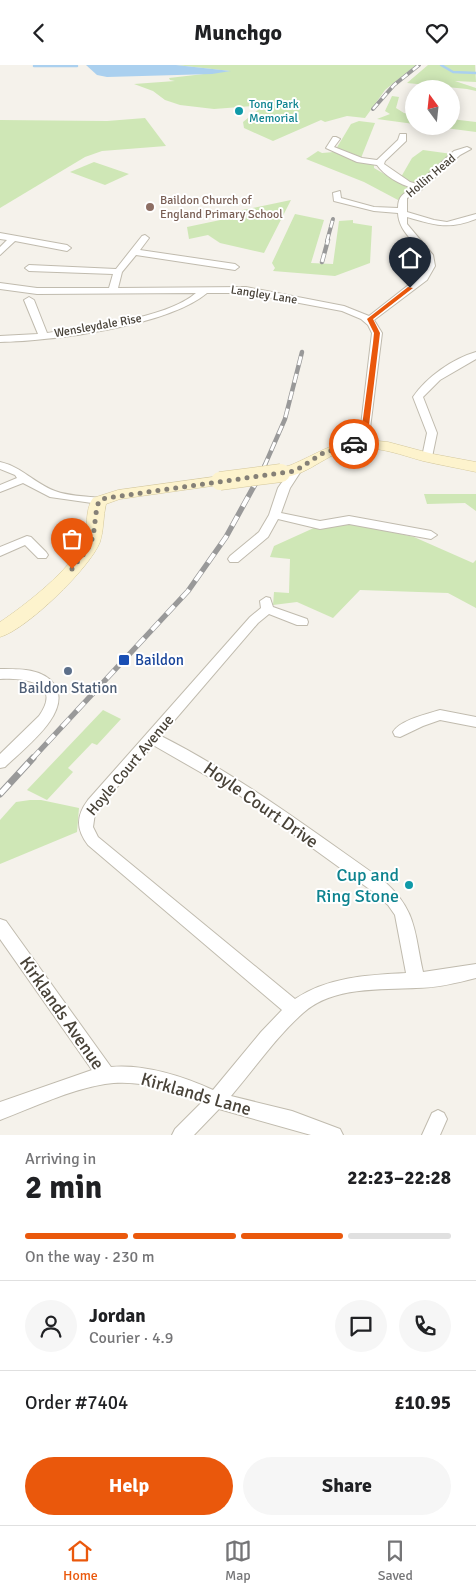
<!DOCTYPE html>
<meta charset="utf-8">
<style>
:root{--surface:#fff;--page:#f6f6f6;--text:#202124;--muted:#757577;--line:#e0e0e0;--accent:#ea580c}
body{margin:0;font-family:Signika,sans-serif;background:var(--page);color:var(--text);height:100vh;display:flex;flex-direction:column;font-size:19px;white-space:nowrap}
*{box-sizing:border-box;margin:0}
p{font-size:16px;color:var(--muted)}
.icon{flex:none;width:28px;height:28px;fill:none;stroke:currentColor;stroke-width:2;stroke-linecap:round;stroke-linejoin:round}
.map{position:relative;height:1070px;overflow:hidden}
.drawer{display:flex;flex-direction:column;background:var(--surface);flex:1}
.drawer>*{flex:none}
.needle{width:32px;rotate:345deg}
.fabs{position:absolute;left:405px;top:15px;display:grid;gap:10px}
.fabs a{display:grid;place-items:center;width:55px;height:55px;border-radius:50%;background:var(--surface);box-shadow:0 2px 12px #0003;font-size:25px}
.pin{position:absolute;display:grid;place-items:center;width:42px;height:42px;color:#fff;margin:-51px -21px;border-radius:50% 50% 50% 0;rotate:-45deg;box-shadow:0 0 5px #0007}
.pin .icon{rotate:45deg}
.courier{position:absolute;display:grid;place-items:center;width:50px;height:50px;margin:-25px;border:4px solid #ea580c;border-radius:50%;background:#fff;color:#222;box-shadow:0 1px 6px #0007}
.headline em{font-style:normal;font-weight:700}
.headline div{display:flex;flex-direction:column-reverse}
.headline{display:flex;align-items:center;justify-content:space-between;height:85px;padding:0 25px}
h1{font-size:32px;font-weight:700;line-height:38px}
.bar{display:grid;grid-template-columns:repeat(4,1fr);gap:8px 5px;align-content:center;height:60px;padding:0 25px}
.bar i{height:6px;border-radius:4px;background:var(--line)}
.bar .selected{background:var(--accent)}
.bar p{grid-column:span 4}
.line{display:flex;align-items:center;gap:12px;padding:0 25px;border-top:1px solid var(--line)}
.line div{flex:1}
.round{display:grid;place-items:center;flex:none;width:52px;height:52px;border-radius:26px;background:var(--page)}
.cta{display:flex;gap:10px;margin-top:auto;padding:10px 25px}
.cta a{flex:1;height:58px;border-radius:30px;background:var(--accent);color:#fff;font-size:20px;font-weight:700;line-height:58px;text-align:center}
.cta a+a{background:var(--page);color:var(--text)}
header{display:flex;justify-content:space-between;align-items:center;height:65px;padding:0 25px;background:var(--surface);font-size:22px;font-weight:700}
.dock{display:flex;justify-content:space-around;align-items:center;height:70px;border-top:1px solid var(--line);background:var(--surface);font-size:14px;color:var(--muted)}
.dock a{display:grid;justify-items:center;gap:2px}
.dock .selected{color:var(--accent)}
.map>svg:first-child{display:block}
.green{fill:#cfe7b6}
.water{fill:#aad0ef}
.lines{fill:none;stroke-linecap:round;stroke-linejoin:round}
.stream{stroke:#aad0ef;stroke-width:2.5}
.street-casing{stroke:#c0bbae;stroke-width:2}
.secondary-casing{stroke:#d3c79c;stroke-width:1}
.street{fill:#fff;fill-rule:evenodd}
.secondary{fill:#fdf3cd;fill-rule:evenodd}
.rail-far3-casing{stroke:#999;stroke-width:4}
.rail-far2-casing{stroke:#999;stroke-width:4.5}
.rail-far1-casing{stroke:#999;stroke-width:5.5}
.rail-casing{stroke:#999;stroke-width:7}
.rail-far3{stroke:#fff;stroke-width:2.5;stroke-dasharray:7;stroke-linecap:butt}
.rail-far2{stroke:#fff;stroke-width:3;stroke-dasharray:9;stroke-linecap:butt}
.rail-far1{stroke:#fff;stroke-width:4;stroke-dasharray:11;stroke-linecap:butt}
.rail{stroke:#fff;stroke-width:5;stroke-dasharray:14;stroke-linecap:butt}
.secondary-bridge-casing{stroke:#d3c79c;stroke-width:19;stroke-linecap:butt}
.secondary-bridge{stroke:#fdf3cd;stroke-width:18}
.route{fill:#ea580c}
.done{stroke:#858077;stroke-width:5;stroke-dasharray:0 9}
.culture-dot{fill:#0f9aa8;stroke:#fff;stroke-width:2}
.education-dot{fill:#8d6e63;stroke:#fff;stroke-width:2}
.transit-dot{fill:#1a4fb4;stroke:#fff;stroke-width:2}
.service-dot{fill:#5c6f8a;stroke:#fff;stroke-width:2}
.labels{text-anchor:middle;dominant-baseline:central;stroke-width:4;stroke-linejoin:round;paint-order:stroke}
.far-culture-label{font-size:12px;fill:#0d838f;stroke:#fff;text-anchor:start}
.far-street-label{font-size:12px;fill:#494339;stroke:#fff}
.far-education-label{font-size:12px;fill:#785e54;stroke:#fff;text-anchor:start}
.transit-label{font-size:15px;fill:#164399;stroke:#fff;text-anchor:start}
.service-label{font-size:15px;fill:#4e5e75;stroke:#fff}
.street-label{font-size:15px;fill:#494339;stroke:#fff}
.near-street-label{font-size:18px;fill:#494339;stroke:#fff}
.near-culture-label{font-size:18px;fill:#0d838f;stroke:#fff;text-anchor:end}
</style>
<header><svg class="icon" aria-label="back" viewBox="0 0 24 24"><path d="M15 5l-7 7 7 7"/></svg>Munchgo<svg class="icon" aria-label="heart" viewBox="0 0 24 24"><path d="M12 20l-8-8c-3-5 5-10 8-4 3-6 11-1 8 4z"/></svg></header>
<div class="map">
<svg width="476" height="1070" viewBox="0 0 476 1070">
<rect width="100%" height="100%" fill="#f5f2eb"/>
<g class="green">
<polygon points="176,0 416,0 385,25 365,53 347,51 325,57 321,55 273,76 244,63 243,57 258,45 253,41 214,44 180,40 165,35 153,26 134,19 175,16 170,15 169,13 230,6"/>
<polygon points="428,0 475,0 476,17 455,16 476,23 476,26 467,24 407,18"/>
<polygon points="392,31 399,32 396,43 404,48 414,49 414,59 377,54 390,49 385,46"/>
<polygon points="145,53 166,81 102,86 85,92 0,143 0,55 107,56"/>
<polygon points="451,54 476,57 476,67 430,61 451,61"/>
<polygon points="359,56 375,58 361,93 336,84 351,59"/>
<polygon points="423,85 452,89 419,118 407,116 401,112 412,93"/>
<polygon points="318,86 322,88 334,87 374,99 374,103 410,124 398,135 364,117 306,94"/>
<polygon points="94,97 129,109 105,120 70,107"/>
<polygon points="291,135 264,188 220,178 208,170 189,174 187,162 225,154 230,152 228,148"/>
<polygon points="295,149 324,155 311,198 333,199 339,156 353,155 353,158 372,161 370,198 335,211 273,206 275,203 272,198"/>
<polygon points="424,429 476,429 476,446 465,438 427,439"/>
<polygon points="357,459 414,472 473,498 476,495 476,543 448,528 360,525 333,553 297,537 273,540 274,527 289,528 290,494 270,492 274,481 316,462"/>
<polygon points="103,645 121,654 97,680 92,678 68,703 73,707 47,735 27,725"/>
<polygon points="30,735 41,735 79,743 77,767 0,799 0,755 16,737"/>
</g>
<polygon class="water" points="86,0 176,0 231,6 212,9 107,12 97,10"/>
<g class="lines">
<g class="stream">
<polyline points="441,0 453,7 476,8"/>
<polyline points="34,1 77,1"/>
</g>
<g class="street-casing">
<g id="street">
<path d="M400 69H406V76L385 96 384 99 410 117 417 119 454 86 467 82 471 84 460 90 420 126 407 133V147L434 155 447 157 476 149V154C448 165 435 160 407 152V159L433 190 435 201 427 215 374 255 382 268 368 379 364 380 359 377 372 268 368 260 361 254 342 246 246 228H207C168 261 52 276 0 277V271L38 269 24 235 29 232 34 235 47 268C87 262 166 254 196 228L37 229 0 224V218L37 223H109L113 209 29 206 25 203 29 200 116 204 142 171 145 170 149 173 140 185 235 199 239 202 235 205 136 190 122 207 118 223 246 222 344 241 369 251 420 211 427 201C423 179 399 171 398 148L374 146 334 136 333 128 340 126 341 133 374 142 398 143C398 131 403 129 413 123 400 120 384 110 377 100L357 97 326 83 333 72H336L340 74 334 82 362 93 377 95 398 75Z"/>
<polygon points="0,168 67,180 71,183 67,186 15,176 0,190 0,182 7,175 0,174"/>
<path d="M476 287V294L440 315 423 332 437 368 432 392 427 395 423 394 422 392 427 368 413 332C427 312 452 294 476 287Z"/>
<path d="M0 397C22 402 34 418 55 426 68 431 85 431 99 433L105 436 99 439 50 432 23 418 0 427V420L17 413 15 410 0 404Z"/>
<polygon points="295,403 301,406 290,423 281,448 320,456 349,451 431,466 437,470 431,474 349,459 320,464 278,454 268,472 238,497 230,497 228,494 230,491 259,467 269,450 278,423 291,404"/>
<polygon points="27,471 31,472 46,487 48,490 46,493 38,493 25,480 0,491 0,482"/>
<path d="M266 532 270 533 273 542 307 554 308 557 307 560H297L269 549 258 558 161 671C240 711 311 765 384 816 417 846 414 866 423 907L476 899V913C457 918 436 923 416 923 380 925 333 921 303 948 276 972 255 1003 231 1031L292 1046 340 1064 343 1070H311L219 1044 194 1070H172L175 1064 202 1037C174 1024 136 1014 105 1019 69 1025 34 1042 0 1055V1037L92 1005 0 874V854L6 856 111 1002C144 999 183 1011 213 1025L261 967 282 945 88 780C76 764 76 751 88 735L250 552 261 543 260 536ZM153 680 235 727 372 826 388 840 395 850 406 908C367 910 328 912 295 934L98 772 93 762 95 748Z"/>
<path d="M0 604C18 604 42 603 54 619 74 647 23 684 5 702L0 703V689L39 651C63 617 24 613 0 614Z"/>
<path d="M440 645 476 652V662L440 655 423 661 400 672 395 671 393 667C400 655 427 649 440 645Z"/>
<polygon points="438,1045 444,1048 447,1054 440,1070 422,1070 432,1048"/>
</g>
</g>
<g class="secondary-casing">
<g id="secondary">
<path d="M358 374 388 377 433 389 476 397V407C458 403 440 400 423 396 398 389 373 379 347 385 324 390 300 417 276 411L273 408C277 403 285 402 291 400 315 390 331 378 358 374Z"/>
<path d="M220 411 226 413 228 416 226 419 120 434 106 439C103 451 104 465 100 477 90 503 26 565 0 572V557C24 541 72 504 83 477 89 463 84 446 93 433L118 425Z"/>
</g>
</g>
<use href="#street" class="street"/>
<use href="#secondary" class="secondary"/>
<g class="rail-far3-casing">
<g id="rail-far3">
<polyline points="373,44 394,20 419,0"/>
<polyline points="327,176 333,154"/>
</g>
</g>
<g class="rail-far2-casing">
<g id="rail-far2">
<polyline points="322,197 328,175"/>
<polyline points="264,402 285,354 302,287"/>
</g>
</g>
<g class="rail-far1-casing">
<polyline id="rail-far1" points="32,694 188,526 226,472 265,401"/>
</g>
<g class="rail-casing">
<polyline id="rail" points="0,729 33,693"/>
</g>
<use href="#rail-far3" class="rail-far3"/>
<use href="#rail-far2" class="rail-far2"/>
<use href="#rail-far1" class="rail-far1"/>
<use href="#rail" class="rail"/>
<g class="secondary-bridge-casing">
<polyline id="secondary-bridge" points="220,416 281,408"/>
</g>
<use href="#secondary-bridge" class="secondary-bridge"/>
</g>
<polygon class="route" points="408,222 413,223 373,254 380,268 367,377 352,380 352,377 360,376 373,278 374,268 367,254"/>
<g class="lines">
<path class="done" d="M72 504C78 495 87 487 91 477 96 464 94 450 99 436L106 433 295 406 323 388 354 379"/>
</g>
<g class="culture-dot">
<circle cx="239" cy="46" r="5"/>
<circle cx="409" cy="820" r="5"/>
</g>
<circle class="education-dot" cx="150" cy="142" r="5"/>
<rect class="transit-dot" x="118" y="589" width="12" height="12" rx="2.5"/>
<circle class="service-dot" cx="68" cy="606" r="5"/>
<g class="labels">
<g class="far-culture-label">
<text x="249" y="39">Tong Park<tspan x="249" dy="14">Memorial</tspan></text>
</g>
<g class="far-street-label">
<text transform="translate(431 111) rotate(-40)">Hollin Head</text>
<text transform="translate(264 230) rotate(9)">Langley Lane</text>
<text transform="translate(98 261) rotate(-10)">Wensleydale Rise</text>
</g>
<g class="far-education-label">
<text x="160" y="135">Baildon Church of<tspan x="160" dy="14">England Primary School</tspan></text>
</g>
<g class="transit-label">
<text x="135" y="595">Baildon</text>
</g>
<g class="service-label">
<text x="68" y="623">Baildon Station</text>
</g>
<g class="street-label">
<text transform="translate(130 700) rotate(-50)">Hoyle Court Avenue</text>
</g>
<g class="near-street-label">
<text transform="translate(261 740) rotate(35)">Hoyle Court Drive</text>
<text transform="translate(62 948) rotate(55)">Kirklands Avenue</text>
<text transform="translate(196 1029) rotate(16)">Kirklands Lane</text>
</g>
<g class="near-culture-label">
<text x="399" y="810">Cup and<tspan x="399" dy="21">Ring Stone</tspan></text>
</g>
</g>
</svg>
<div class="fabs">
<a><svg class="needle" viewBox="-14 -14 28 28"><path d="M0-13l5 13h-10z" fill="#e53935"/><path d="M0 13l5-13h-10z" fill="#757577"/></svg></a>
</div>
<div class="pin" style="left:72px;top:504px;background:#ea580c"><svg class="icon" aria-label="bag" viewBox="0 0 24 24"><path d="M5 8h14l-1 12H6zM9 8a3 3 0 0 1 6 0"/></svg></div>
<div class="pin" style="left:410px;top:223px;background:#1f2937"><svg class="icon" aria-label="home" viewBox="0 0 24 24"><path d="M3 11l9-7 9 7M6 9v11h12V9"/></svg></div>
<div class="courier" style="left:354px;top:379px"><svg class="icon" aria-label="car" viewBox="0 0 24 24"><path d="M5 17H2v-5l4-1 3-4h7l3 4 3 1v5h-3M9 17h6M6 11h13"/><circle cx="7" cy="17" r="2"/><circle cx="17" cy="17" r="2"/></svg></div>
</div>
<section class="drawer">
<div class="headline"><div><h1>2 min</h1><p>Arriving in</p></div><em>22:23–22:28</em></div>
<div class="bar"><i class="selected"></i><i class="selected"></i><i class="selected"></i><i></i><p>On the way · 230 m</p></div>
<div class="line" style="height:90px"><a class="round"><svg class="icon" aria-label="person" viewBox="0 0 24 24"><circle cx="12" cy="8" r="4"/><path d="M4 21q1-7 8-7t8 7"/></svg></a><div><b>Jordan</b><p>Courier · 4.9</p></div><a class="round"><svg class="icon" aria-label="chat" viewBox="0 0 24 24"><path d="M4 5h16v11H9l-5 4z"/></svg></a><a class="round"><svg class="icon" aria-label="phone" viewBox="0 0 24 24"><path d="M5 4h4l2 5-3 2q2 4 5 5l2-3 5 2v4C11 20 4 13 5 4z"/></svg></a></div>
<div class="line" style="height:65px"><div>Order #7404</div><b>£10.95</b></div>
<div class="cta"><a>Help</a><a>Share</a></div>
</section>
<nav class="dock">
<a class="selected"><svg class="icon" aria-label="home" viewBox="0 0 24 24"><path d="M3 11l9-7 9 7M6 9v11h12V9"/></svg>Home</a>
<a><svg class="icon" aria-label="map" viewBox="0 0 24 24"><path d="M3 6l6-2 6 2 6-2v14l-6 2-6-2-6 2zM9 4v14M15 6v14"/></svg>Map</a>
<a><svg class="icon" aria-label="saved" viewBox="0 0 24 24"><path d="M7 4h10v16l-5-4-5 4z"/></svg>Saved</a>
</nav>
